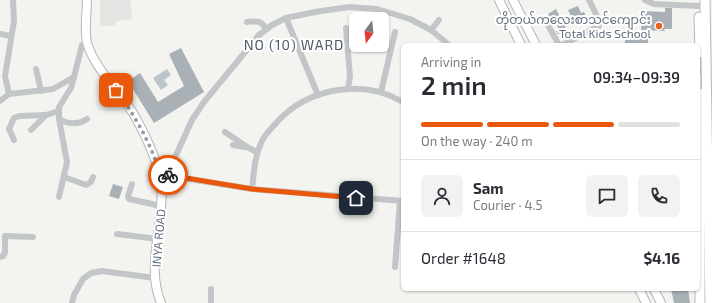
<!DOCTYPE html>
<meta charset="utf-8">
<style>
:root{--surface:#fff;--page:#f2f2f3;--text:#2b2b33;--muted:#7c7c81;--line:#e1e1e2;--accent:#ea580c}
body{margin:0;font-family:"Exo 2","Noto Sans Myanmar",sans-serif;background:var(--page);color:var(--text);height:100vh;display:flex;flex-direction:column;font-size:15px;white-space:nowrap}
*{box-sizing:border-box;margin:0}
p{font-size:13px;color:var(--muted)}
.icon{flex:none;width:22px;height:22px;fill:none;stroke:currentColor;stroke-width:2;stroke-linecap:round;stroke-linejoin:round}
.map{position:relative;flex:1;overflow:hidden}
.panel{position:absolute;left:401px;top:43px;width:299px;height:248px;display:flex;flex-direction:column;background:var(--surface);border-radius:6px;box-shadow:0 1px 3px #0004}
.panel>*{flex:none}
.needle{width:26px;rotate:195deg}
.fabs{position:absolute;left:349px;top:12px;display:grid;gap:8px}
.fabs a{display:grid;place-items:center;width:40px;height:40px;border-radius:6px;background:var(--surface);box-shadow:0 1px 3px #0004;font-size:20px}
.pin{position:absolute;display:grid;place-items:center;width:34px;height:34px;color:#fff;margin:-17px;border-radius:8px;box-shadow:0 2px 6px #0006}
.courier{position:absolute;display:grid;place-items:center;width:40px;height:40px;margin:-20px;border:3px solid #ea580c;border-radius:50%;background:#fff;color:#222;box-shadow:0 1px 5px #0007}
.summary em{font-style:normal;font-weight:600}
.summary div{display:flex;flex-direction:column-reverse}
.summary{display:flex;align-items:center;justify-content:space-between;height:68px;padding:0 20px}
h1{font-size:26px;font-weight:600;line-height:30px}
.bar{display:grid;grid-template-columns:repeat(4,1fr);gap:6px 4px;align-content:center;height:48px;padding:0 20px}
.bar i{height:5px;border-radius:3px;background:var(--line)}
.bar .selected{background:var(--accent)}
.bar p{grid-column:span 4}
.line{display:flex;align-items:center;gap:10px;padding:0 20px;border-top:1px solid var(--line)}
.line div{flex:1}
.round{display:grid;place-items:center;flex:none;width:42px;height:42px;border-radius:6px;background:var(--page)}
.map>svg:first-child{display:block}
.built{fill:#e4e5e3}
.water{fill:#bcc5cb}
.building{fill:#a9b0b6}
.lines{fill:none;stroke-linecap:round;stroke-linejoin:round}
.major-casing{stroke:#b3b7bb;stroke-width:10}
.highway-casing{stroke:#b5b7ba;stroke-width:11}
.minor{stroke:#c3c6c9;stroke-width:6}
.major{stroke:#fff;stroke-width:8}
.highway{stroke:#fff;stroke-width:9}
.done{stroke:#959ea8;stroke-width:4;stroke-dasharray:0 7.2}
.route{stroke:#ea580c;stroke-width:5}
.poi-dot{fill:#e6621d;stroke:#fff;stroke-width:1.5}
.labels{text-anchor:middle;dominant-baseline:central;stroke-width:4;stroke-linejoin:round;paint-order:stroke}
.poi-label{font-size:12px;fill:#627081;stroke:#fff;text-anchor:end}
.street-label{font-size:12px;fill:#627081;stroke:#fff}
.quarter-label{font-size:14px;letter-spacing:1px;fill:#505a66;stroke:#fff}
</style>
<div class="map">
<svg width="712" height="303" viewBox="0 0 712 303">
<rect width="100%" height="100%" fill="#f3f4ef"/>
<polygon class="built" points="100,0 130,0 132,19 117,21 115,26 100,26"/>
<polygon class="water" points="167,69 171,75 164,80 168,85 161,90 153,78"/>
<g class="building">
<polygon points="578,6 581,13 584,12 586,16 583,17 583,22 579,24 578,20 568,24 566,18 571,16 568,10"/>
<polygon points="665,8 672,8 672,29 664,29 665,31 641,30 642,11 665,12"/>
<polygon points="556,9 570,36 564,39 561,33 558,34 556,31 559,30 556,23 552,23 548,14"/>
<polygon points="625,34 641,34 641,38 648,39 648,45 625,45"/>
<polygon points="181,48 204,92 154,123 128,81 140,73 158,102 184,86 169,54"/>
<polygon points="113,184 123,187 119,199 109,196"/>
<polygon points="671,289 688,289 690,303 674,303"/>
</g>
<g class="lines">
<g class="major-casing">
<g id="major">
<path d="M87 0C87 13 84 30 87 42 92 65 120 93 133 113 143 130 152 150 158 168 171 212 143 260 161 303"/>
<polyline points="499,0 521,45"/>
<polyline points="513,0 536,45"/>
<polyline points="639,289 646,303"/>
<polyline points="654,289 661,303"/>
</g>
</g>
<g class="highway-casing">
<g id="highway">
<polyline points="705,0 710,303"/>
<polyline points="699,17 700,53"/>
<polyline points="700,93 700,303"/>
</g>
</g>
<g class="minor">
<polyline points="645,0 654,4 699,6"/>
<polyline points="286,18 318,95"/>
<path d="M247 22C257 21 261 20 266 29"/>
<polyline points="548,25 559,45"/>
<polyline points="346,28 350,77 348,88"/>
<polyline points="431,30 439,20"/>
<polyline points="0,34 11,36"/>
<polyline points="562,45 599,26 599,20 589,0"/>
<polyline points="36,69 41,91"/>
<polyline points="698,71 700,71"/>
<polyline points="381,92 395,32"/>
<polyline points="9,94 5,76 14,21 13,0"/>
<polyline points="0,101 9,94 53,89 74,77 82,45 87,41"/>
<path d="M59 119C67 124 79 125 87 119"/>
<polyline points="31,130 46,115"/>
<polyline points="225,132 247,147 257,152"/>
<polyline points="14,140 9,129 14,118 19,116 46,115 59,111"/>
<polyline points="233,145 245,147"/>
<polyline points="164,175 252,189 403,201"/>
<polyline points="167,175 192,120 204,102 259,35 272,25 286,18 315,12 349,7 377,9 410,19 431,30 449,45"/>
<polyline points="64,177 86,185 91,182 93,177"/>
<polyline points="132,184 128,196 129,199 161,206"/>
<path d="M252 189C254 173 254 157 262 141 265 134 272 128 277 122 308 88 363 78 403 102"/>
<polyline points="59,197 67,162 59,119 59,107 71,88 74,77"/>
<polyline points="117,234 158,239"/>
<polyline points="0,257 3,256 5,253 5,236 33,237"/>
<polyline points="395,267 400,201"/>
<polyline points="72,303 74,295 83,279 91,273 102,271 155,278"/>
<polyline points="211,303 211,289"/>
</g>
<use href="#major" class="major"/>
<use href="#highway" class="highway"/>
</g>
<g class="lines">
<path class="done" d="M116 90C135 116 151 143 160 174L168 175"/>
<polyline class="route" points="168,175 252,189 356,198"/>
</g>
<circle class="poi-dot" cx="659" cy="26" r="4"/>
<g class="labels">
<g class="poi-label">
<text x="651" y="19">တိုတယ်ကလေးစာသင်ကျောင်း<tspan x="651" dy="14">Total Kids School</tspan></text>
</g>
<g class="street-label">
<text transform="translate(158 238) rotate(-85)">INYA ROAD</text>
</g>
<g class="quarter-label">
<text x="294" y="44">NO (10) WARD</text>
</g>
</g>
</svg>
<div class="fabs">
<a><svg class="needle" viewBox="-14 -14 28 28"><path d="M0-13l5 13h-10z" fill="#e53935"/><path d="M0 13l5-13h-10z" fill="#7c7c81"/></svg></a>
</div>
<div class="pin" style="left:116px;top:90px;background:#ea580c"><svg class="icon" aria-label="bag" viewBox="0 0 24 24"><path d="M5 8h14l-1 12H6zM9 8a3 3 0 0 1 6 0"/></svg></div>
<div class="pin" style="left:356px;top:198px;background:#1f2937"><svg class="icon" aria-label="home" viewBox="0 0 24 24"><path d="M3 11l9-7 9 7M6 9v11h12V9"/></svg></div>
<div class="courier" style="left:168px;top:175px"><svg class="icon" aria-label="bike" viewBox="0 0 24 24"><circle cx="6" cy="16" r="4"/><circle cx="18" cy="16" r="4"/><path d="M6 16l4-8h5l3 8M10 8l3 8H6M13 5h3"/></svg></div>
<section class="panel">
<div class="summary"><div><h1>2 min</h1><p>Arriving in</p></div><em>09:34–09:39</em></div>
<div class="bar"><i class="selected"></i><i class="selected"></i><i class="selected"></i><i></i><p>On the way · 240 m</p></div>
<div class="line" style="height:72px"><a class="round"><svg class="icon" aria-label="person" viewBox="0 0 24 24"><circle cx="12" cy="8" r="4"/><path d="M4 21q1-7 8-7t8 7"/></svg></a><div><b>Sam</b><p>Courier · 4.5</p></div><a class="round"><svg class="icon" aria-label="chat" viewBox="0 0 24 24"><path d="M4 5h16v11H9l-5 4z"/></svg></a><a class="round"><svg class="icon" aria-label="phone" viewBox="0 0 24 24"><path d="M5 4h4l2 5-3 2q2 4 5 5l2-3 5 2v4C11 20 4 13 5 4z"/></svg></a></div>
<div class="line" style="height:52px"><div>Order #1648</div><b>$4.16</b></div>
</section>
</div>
